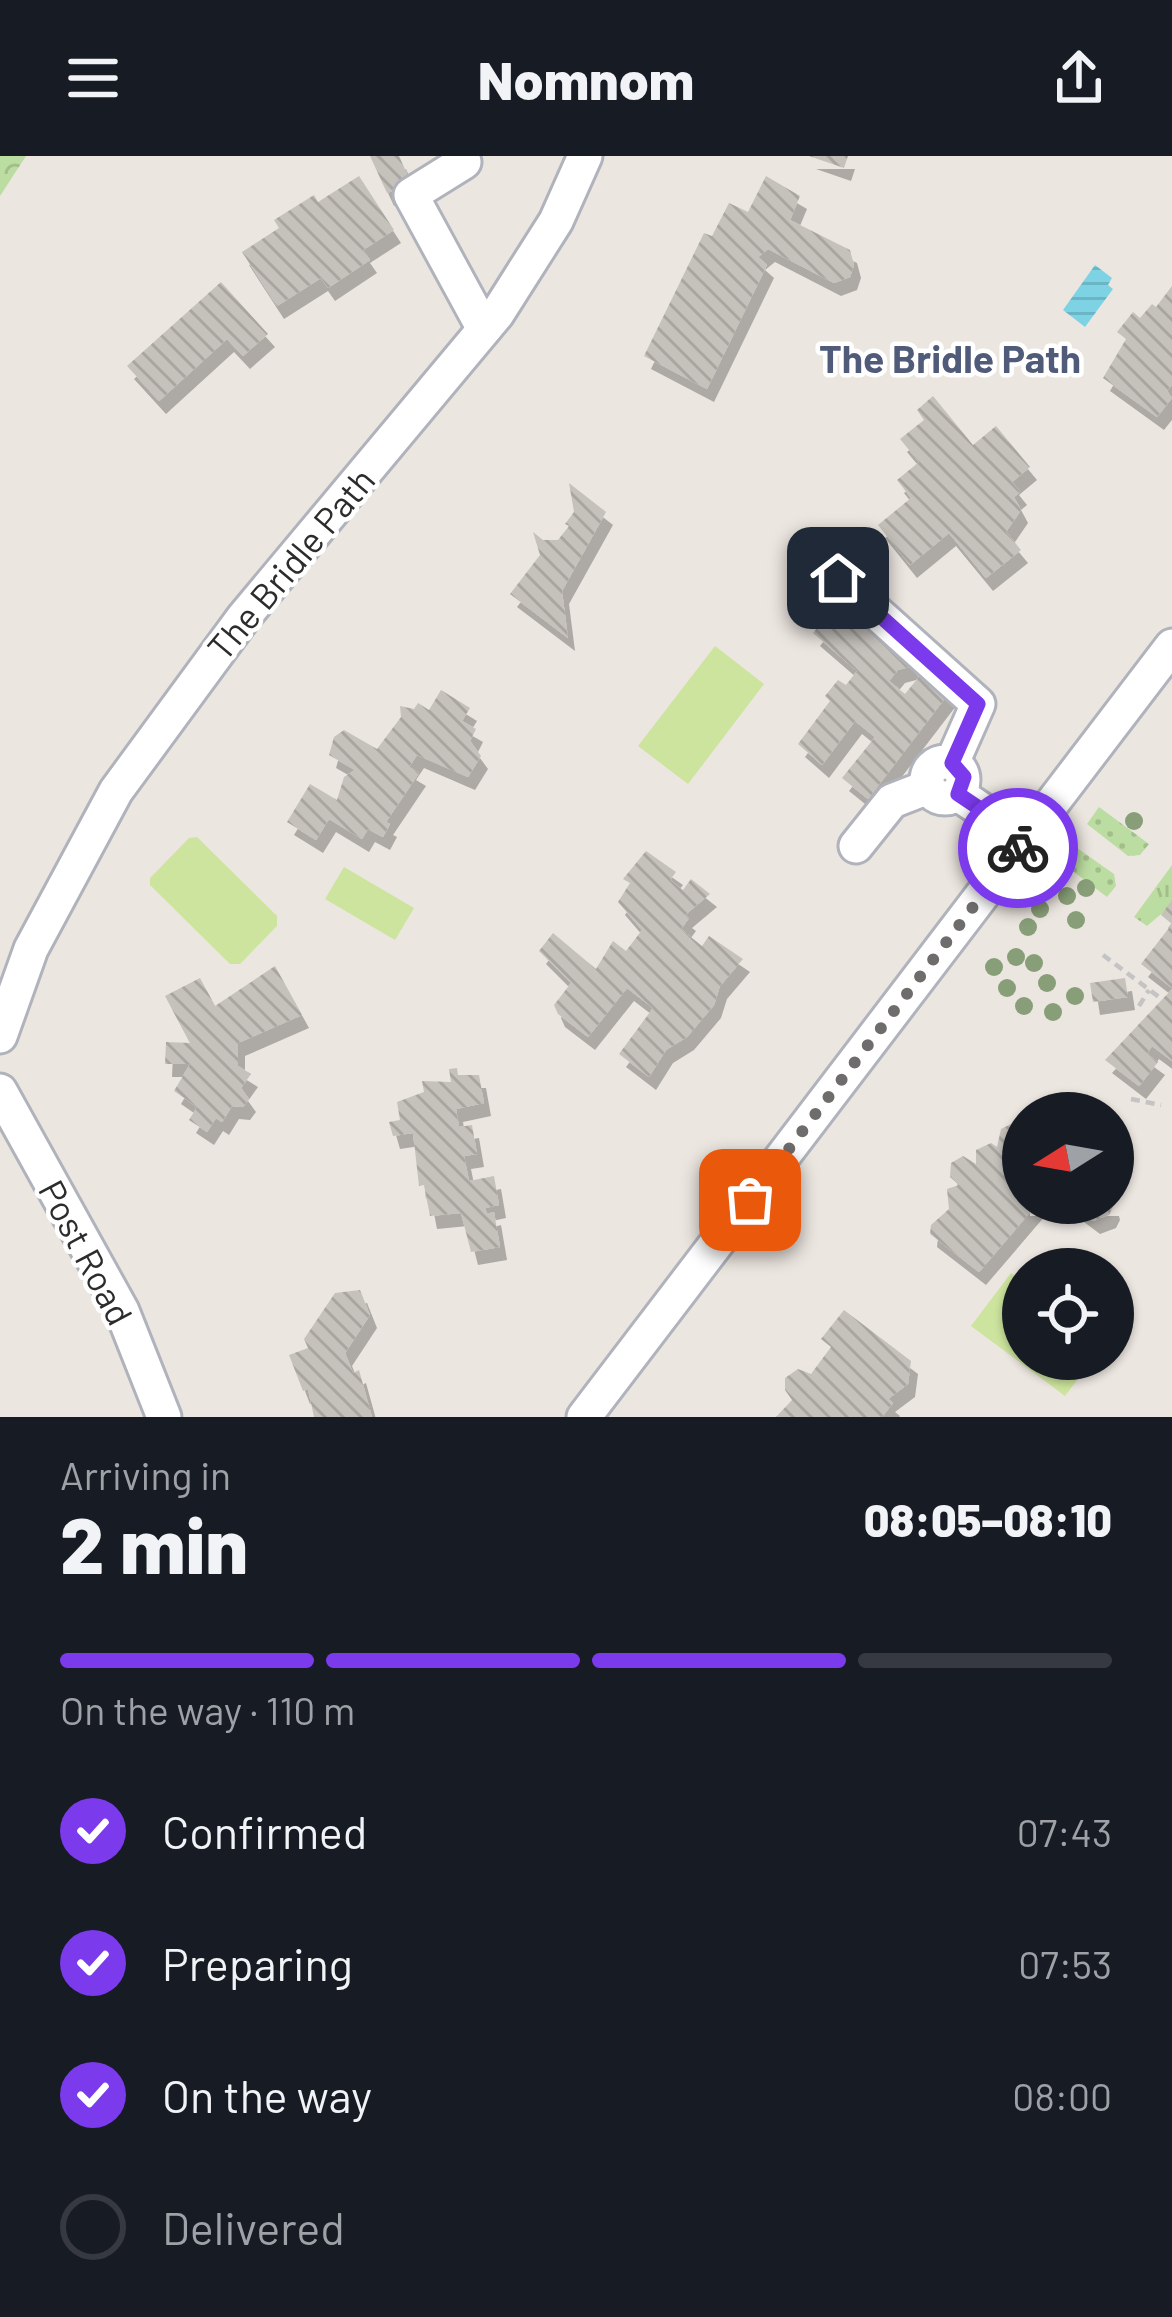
<!DOCTYPE html>
<meta charset="utf-8">
<style>
:root{--surface:#171b24;--page:#20242c;--text:#f1f3f6;--muted:#9ea1a6;--line:#363941;--accent:#7c3aed}
body{margin:0;font-family:Barlow,sans-serif;background:var(--page);color:var(--text);height:100vh;display:flex;flex-direction:column;font-size:45px;white-space:nowrap}
*{box-sizing:border-box;margin:0}
p{font-size:39px;color:var(--muted)}
.icon{flex:none;width:66px;height:66px;fill:none;stroke:currentColor;stroke-width:2;stroke-linecap:round;stroke-linejoin:round}
.map{position:relative;height:1261px;overflow:hidden}
.details{display:flex;flex-direction:column;background:var(--surface);flex:1}
.details>*{flex:none}
.needle{width:78px;rotate:259deg}
.fabs{position:absolute;left:1002px;top:936px;display:grid;gap:24px}
.fabs a{display:grid;place-items:center;width:132px;height:132px;border-radius:50%;background:var(--surface);box-shadow:0 3px 9px #0004;font-size:60px}
.pin{position:absolute;display:grid;place-items:center;width:102px;height:102px;color:#fff;margin:-51px;border-radius:24px;box-shadow:0 6px 18px #0006}
.courier{position:absolute;display:grid;place-items:center;width:120px;height:120px;margin:-60px;border:9px solid #7c3aed;border-radius:50%;background:#fff;color:#222;box-shadow:0 3px 15px #0007}
.headline em{font-style:normal;font-weight:800}
.headline div{display:flex;flex-direction:column-reverse}
.headline{display:flex;align-items:center;justify-content:space-between;height:204px;padding:0 60px}
h1{font-size:78px;font-weight:800;line-height:90px}
.bar{display:grid;grid-template-columns:repeat(4,1fr);gap:18px 12px;align-content:center;height:144px;padding:0 60px}
.bar i{height:15px;border-radius:9px;background:var(--line)}
.bar .selected{background:var(--accent)}
.bar p{grid-column:span 4}
ol{padding:0 60px;list-style:none}
li{display:flex;align-items:center;gap:36px;height:132px}
li p{margin-inline-start:auto}
li .icon{padding:12px;border-radius:50%;background:var(--accent);color:#fff;stroke-width:4}
li:last-child{color:var(--muted)}
li i{width:66px;height:66px;border:6px solid var(--line);border-radius:50%}
header{display:flex;justify-content:space-between;align-items:center;height:156px;padding:0 60px;background:var(--surface);font-size:54px;font-weight:800}
.map>svg:first-child{display:block}
.grass{fill:url(#grass-tufts)}
.park{fill:url(#park-crowns)}
.garden{fill:url(#garden-dots)}
.pitch{fill:#cde49e}
.water{fill:url(#water-rules)}
.building{fill:url(#building-back-hatch);filter:url(#shadow)}
.lines{fill:none;stroke-linecap:round;stroke-linejoin:round}
.minor-casing{stroke:#b0b3bb;stroke-width:39}
.path{stroke:#c4c4c4;stroke-width:4.5;stroke-dasharray:9 6;stroke-linecap:butt}
.minor{stroke:#fff;stroke-width:33}
.tree{fill:#889e78}
.done{stroke:#6f6d6b;stroke-width:12;stroke-dasharray:0 21.6}
.route{stroke:#7c3aed;stroke-width:15}
.labels{text-anchor:middle;dominant-baseline:central;stroke-width:9;stroke-linejoin:round;paint-order:stroke}
.street-label{font-size:36px;fill:#2c2c2c;stroke:#fff}
.neighbourhood-label{font-size:39px;font-weight:bold;fill:#505b79;stroke:#fff}
</style>
<header><svg class="icon" aria-label="menu" viewBox="0 0 24 24"><path d="M4 6h16M4 12h16M4 18h16"/></svg>Nomnom<svg class="icon" aria-label="share" viewBox="0 0 24 24"><path d="M12 15V3M7 8l5-5 5 5M5 13v7h14v-7"/></svg></header>
<div class="map">
<svg width="1172" height="1261" viewBox="0 0 1172 1261">
<defs>
<pattern id="grass-tufts" width="24" height="20" patternUnits="userSpaceOnUse" patternTransform="scale(3)"><rect width="24" height="20" fill="#bcdda1"/><path d="M3 7l-1-3M5 7V3M7 7l1-3M15 17l-1-3M17 17v-4M19 17l1-3" fill="none" stroke="#a2be8b"/></pattern>
<pattern id="park-crowns" width="20" height="18" patternUnits="userSpaceOnUse" patternTransform="scale(3)"><rect width="20" height="18" fill="#bcdda1"/><path d="M2 6a3 3 0 1 1 6 0M12 15a3 3 0 1 1 6 0" fill="none" stroke="#a2be8b"/></pattern>
<pattern id="garden-dots" width="8" height="8" patternUnits="userSpaceOnUse" patternTransform="scale(3)"><rect width="8" height="8" fill="#bcdda1"/><path d="M2 2h.1M6 6h.1" fill="none" stroke="#a2be8b" stroke-width="1.8" stroke-linecap="round"/></pattern>
<pattern id="water-rules" width="6" height="5" patternUnits="userSpaceOnUse" patternTransform="scale(3)"><rect width="6" height="5" fill="#7dd3e4"/><path d="M0 2.5h6" fill="none" stroke="#6cb5c4"/></pattern>
<pattern id="building-back-hatch" width="6" height="6" patternUnits="userSpaceOnUse" patternTransform="scale(3)"><rect width="6" height="6" fill="#c5c1bb"/><path d="M-1 5l2 2M0 0l6 6M5-1l2 2" fill="none" stroke="#a9a6a1"/></pattern>
<filter id="shadow"><feDropShadow dx="7" dy="13" stdDeviation="0" flood-color="#0004"/></filter>
</defs>
<rect width="100%" height="100%" fill="#ece6e0"/>
<polygon class="grass" points="1172,709 1172,749 1147,770 1134,761"/>
<polygon class="park" points="0,0 26,0 0,40"/>
<g class="garden">
<polygon points="1099,651 1149,688 1140,699 1128,700 1087,668"/>
<polygon points="1070,687 1114,718 1116,730 1107,741 1058,704"/>
</g>
<g class="pitch">
<polygon points="715,490 764,528 688,628 638,590"/>
<polygon points="197,681 277,760 277,770 240,808 230,808 150,729 150,722 189,682"/>
<polygon points="344,711 414,752 395,784 325,743"/>
<polygon points="1011,1117 1023,1126 1023,1203 1093,1203 1065,1240 971,1170"/>
</g>
<polygon class="water" points="1095,109 1112,122 1108,129 1113,133 1085,171 1063,154"/>
<g class="building">
<polygon points="370,0 399,0 412,29 387,37"/>
<polygon points="809,0 848,0 844,12"/>
<polygon points="359,20 394,74 363,94 370,104 328,132 321,122 277,150 242,96 279,72 274,64 314,39 318,46"/>
<polygon points="766,20 800,40 790,64 850,94 854,109 850,121 834,127 768,93 758,101 767,109 707,233 644,200 704,77 712,80 729,47 748,56"/>
<polygon points="221,126 268,178 243,200 227,183 159,245 127,210"/>
<polygon points="1172,130 1172,229 1167,235 1172,242 1157,261 1103,222 1126,183 1117,176 1133,156 1140,162 1152,148 1156,151"/>
<polygon points="933,240 973,289 996,270 1030,311 1012,326 1020,336 1014,341 1021,354 1006,376 1021,394 986,422 949,377 910,409 878,369 911,342 897,324 919,306 900,283 924,264 917,254"/>
<polygon points="569,327 606,356 562,435 568,482 510,438 540,399 533,376 543,384 558,384 569,370 565,368 574,356"/>
<polygon points="842,440 889,478 883,486 900,494 913,510 898,514 889,525 905,538 922,517 949,537 868,643 842,622 875,581 855,565 822,609 798,588 830,545 825,540 838,524 846,529 857,515 813,477"/>
<polygon points="441,534 470,552 462,565 476,573 470,585 481,600 468,621 417,599 409,611 419,617 386,666 390,668 383,681 368,673 362,683 329,663 316,684 287,666 310,628 337,644 344,621 355,614 329,599 334,581 344,574 377,593 401,561 400,550 414,553 418,547 429,554"/>
<polygon points="646,695 676,716 670,724 683,734 691,723 710,738 685,759 689,762 681,773 702,790 709,780 743,803 720,830 714,849 687,881 666,894 649,921 619,898 653,852 627,832 588,881 558,858 554,849 571,827 539,795 553,777 596,813 613,785 626,795 642,774 618,746 630,727 623,723"/>
<polygon points="1172,744 1172,832 1141,808 1172,768 1161,759"/>
<polygon points="275,810 302,859 238,887 238,910 251,918 241,932 249,943 243,951 232,950 222,966 216,962 207,976 189,964 197,951 174,935 190,908 165,908 166,886 190,887 165,840 200,822 215,850"/>
<polygon points="1125,822 1128,841 1093,846 1090,827"/>
<polygon points="1172,833 1172,905 1152,890 1147,898 1158,906 1139,930 1105,904"/>
<polygon points="457,912 458,919 479,919 484,947 456,953 459,971 472,969 477,998 464,1000 469,1025 494,1020 499,1049 485,1052 487,1058 494,1056 500,1091 471,1096 461,1057 430,1060 424,1029 419,1030 413,977 393,980 389,966 400,964 397,946 424,936 422,925 451,926 449,913"/>
<polygon points="1017,965 1023,970 1023,1047 1038,1047 979,1116 930,1078 931,1069 949,1053 947,1033 959,1029 950,1021 951,1007 963,1000 976,1008 976,994 991,987 997,991 1001,973"/>
<polygon points="1069,1047 1112,1047 1113,1051 1109,1059 1093,1065"/>
<polygon points="360,1134 370,1159 345,1197 353,1217 359,1214 372,1261 314,1261 308,1233 303,1235 289,1199 308,1192 304,1183 335,1137"/>
<polygon points="844,1154 911,1205 908,1228 888,1243 893,1247 882,1261 776,1261 792,1244 785,1234 785,1222 798,1213 811,1218 831,1191 821,1183"/>
</g>
<g class="lines">
<g class="minor-casing">
<g id="minor">
<polyline points="464,6 411,39 484,173"/>
<polyline points="838,422 978,548 952,607"/>
<circle cx="945" cy="624" r="18"/>
<polyline points="958,638 1025,683"/>
<polyline points="856,690 892,645 928,631"/>
<polyline points="0,880 31,793 116,635 243,462 497,158 556,65 585,0"/>
<polyline points="0,935 122,1155 164,1261"/>
<polyline points="584,1261 1172,490"/>
</g>
</g>
<g class="path">
<polyline points="1103,799 1163,844"/>
<polyline points="1139,850 1149,834"/>
<polyline points="1131,943 1161,949"/>
</g>
<use href="#minor" class="minor"/>
</g>
<g class="tree">
<circle cx="1134" cy="665" r="9"/>
<circle cx="1086" cy="732" r="9"/>
<circle cx="1067" cy="740" r="9"/>
<circle cx="1040" cy="753" r="9"/>
<circle cx="1076" cy="764" r="9"/>
<circle cx="1028" cy="771" r="9"/>
<circle cx="1016" cy="801" r="9"/>
<circle cx="1034" cy="807" r="9"/>
<circle cx="994" cy="811" r="9"/>
<circle cx="1047" cy="827" r="9"/>
<circle cx="1007" cy="832" r="9"/>
<circle cx="1075" cy="840" r="9"/>
<circle cx="1024" cy="850" r="9"/>
<circle cx="1053" cy="856" r="9"/>
</g>
<g class="lines">
<polyline class="done" points="750,1044 1018,692"/>
<polyline class="route" points="838,422 978,548 952,607 964,621 958,638 1025,683 1018,692"/>
</g>
<g class="labels">
<g class="street-label">
<text transform="translate(290 407) rotate(-50)">The Bridle Path</text>
<text transform="translate(87 1096) rotate(62)">Post Road</text>
</g>
<g class="neighbourhood-label">
<text x="950" y="201">The Bridle Path</text>
</g>
</g>
</svg>
<div class="fabs">
<a><svg class="needle" viewBox="-14 -14 28 28"><path d="M0-13l5 13h-10z" fill="#e53935"/><path d="M0 13l5-13h-10z" fill="#9ea1a6"/></svg></a>
<a><svg class="icon" aria-label="locate" viewBox="0 0 24 24"><circle cx="12" cy="12" r="6"/><path d="M12 2v4M12 18v4M2 12h4M18 12h4"/></svg></a>
</div>
<div class="pin" style="left:750px;top:1044px;background:#ea580c"><svg class="icon" aria-label="bag" viewBox="0 0 24 24"><path d="M5 8h14l-1 12H6zM9 8a3 3 0 0 1 6 0"/></svg></div>
<div class="pin" style="left:838px;top:422px;background:#1f2937"><svg class="icon" aria-label="home" viewBox="0 0 24 24"><path d="M3 11l9-7 9 7M6 9v11h12V9"/></svg></div>
<div class="courier" style="left:1018px;top:692px"><svg class="icon" aria-label="bike" viewBox="0 0 24 24"><circle cx="6" cy="16" r="4"/><circle cx="18" cy="16" r="4"/><path d="M6 16l4-8h5l3 8M10 8l3 8H6M13 5h3"/></svg></div>
</div>
<section class="details">
<div class="headline"><div><h1>2 min</h1><p>Arriving in</p></div><em>08:05–08:10</em></div>
<div class="bar"><i class="selected"></i><i class="selected"></i><i class="selected"></i><i></i><p>On the way · 110 m</p></div>
<ol>
<li><svg class="icon" aria-label="check" viewBox="0 0 24 24"><path d="M5 12l5 5 9-10"/></svg>Confirmed<p>07:43</p></li>
<li><svg class="icon" aria-label="check" viewBox="0 0 24 24"><path d="M5 12l5 5 9-10"/></svg>Preparing<p>07:53</p></li>
<li><svg class="icon" aria-label="check" viewBox="0 0 24 24"><path d="M5 12l5 5 9-10"/></svg>On the way<p>08:00</p></li>
<li><i></i>Delivered</li>
</ol>
</section>
